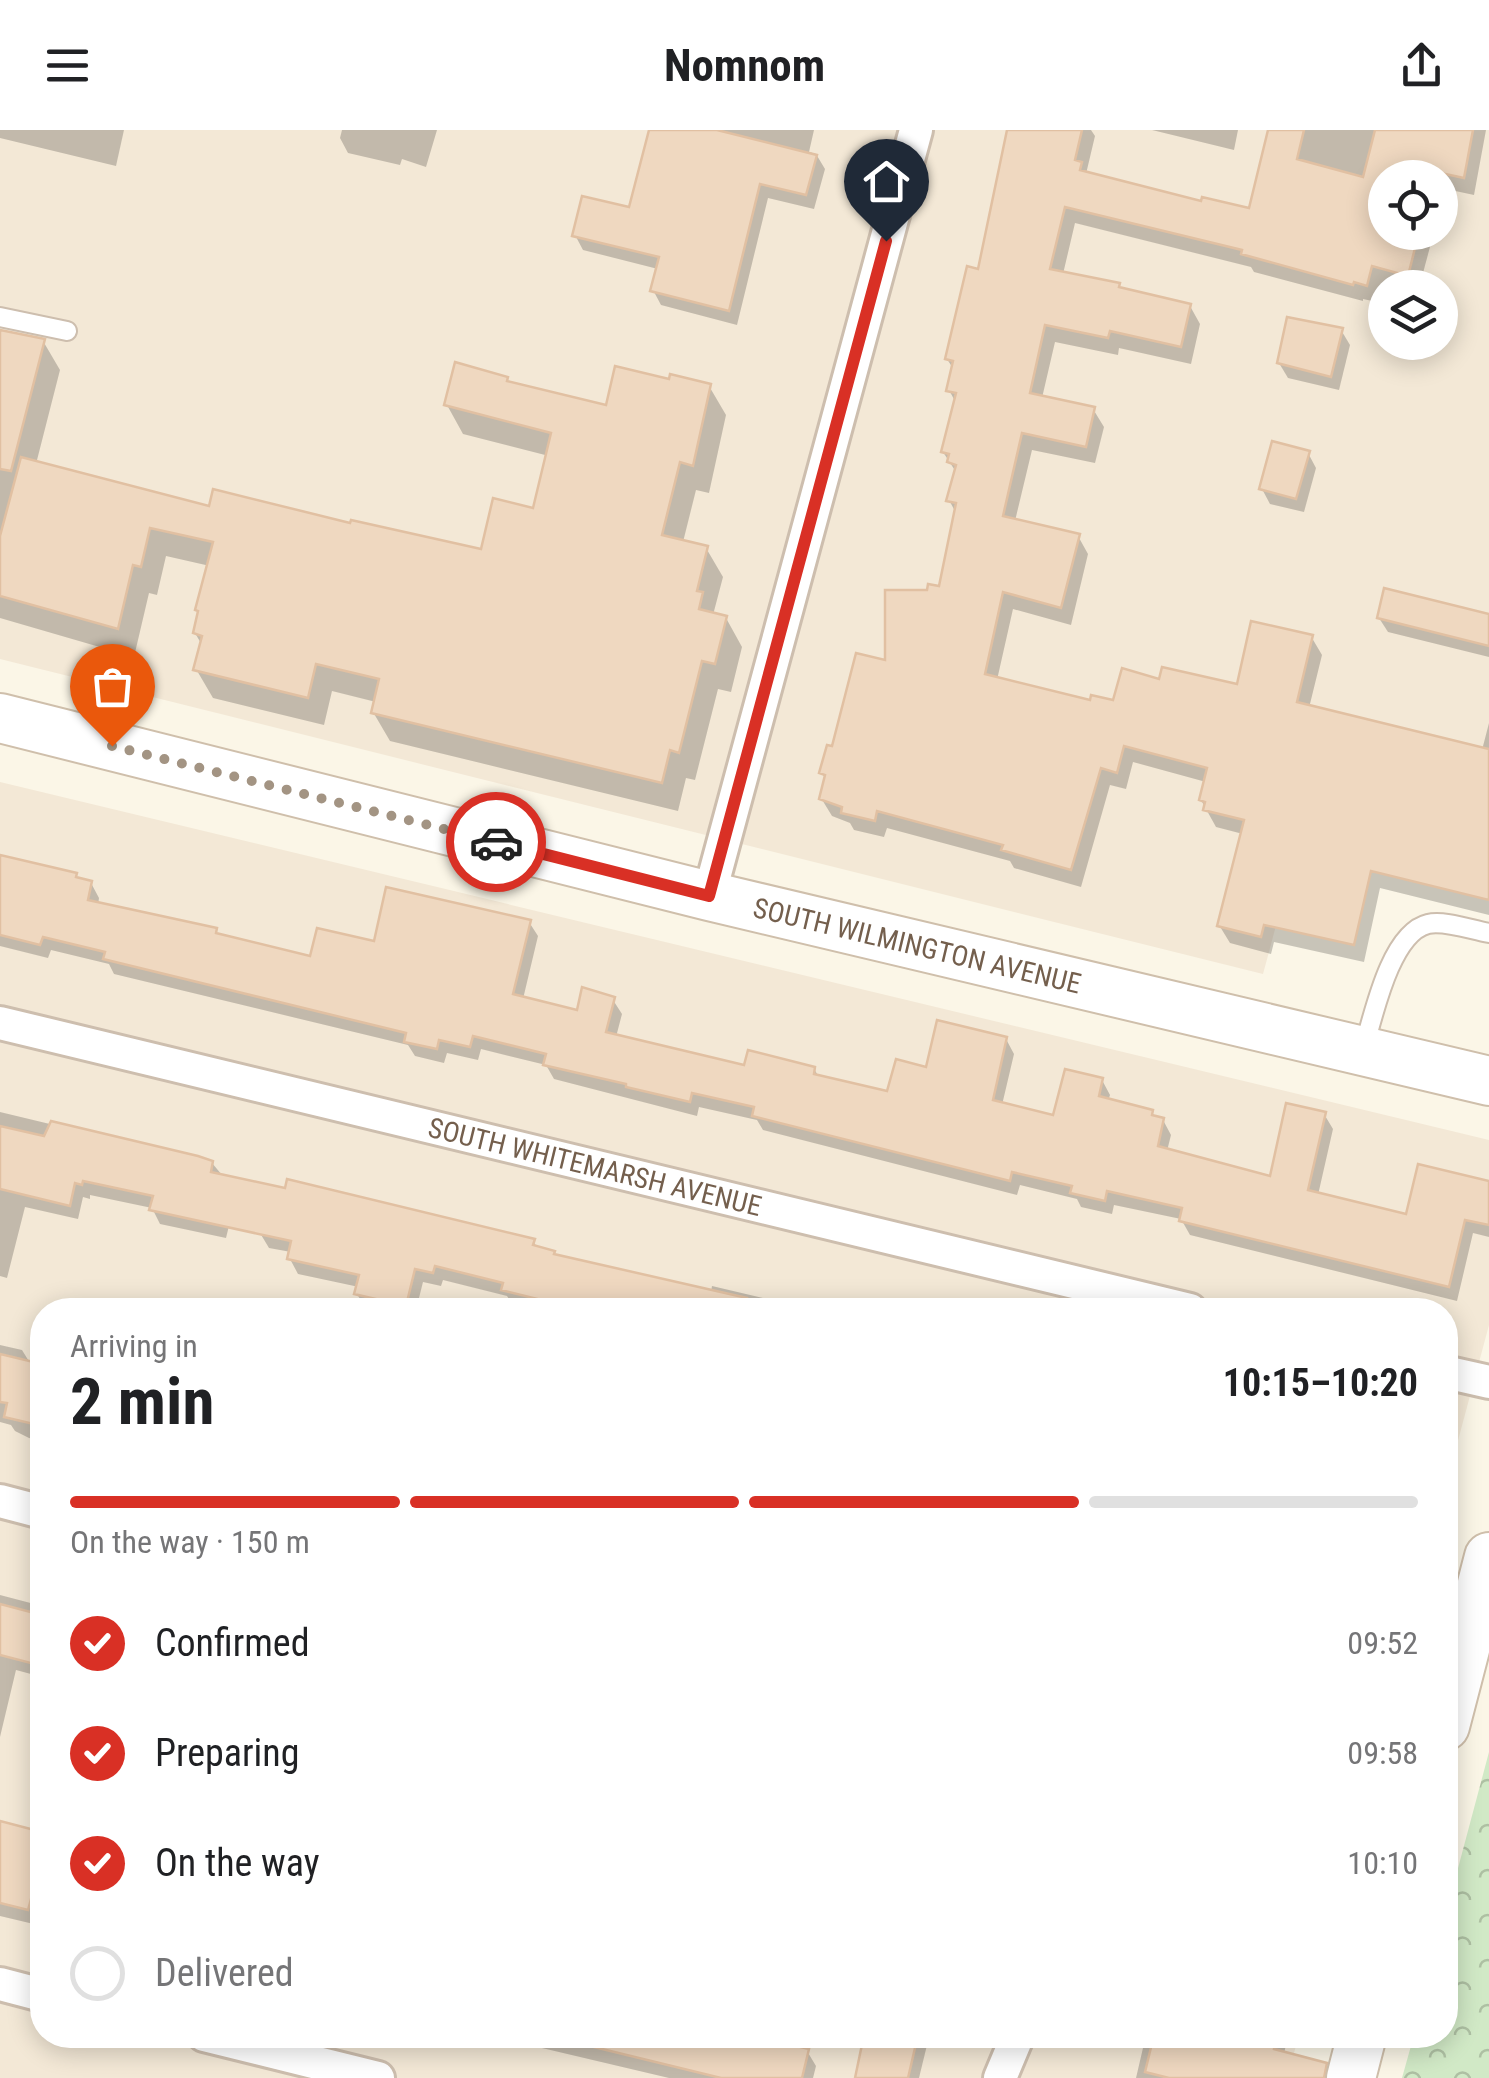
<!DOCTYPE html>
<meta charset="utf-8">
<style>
:root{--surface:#fff;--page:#f6f6f6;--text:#202124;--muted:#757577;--line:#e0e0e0;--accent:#d93025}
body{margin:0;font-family:"Roboto Condensed",sans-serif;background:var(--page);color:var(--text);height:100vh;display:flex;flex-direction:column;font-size:38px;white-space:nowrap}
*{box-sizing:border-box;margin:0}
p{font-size:32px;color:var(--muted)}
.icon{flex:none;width:55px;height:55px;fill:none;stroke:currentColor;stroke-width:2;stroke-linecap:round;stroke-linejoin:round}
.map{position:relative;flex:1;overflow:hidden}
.details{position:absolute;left:30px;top:1168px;width:1428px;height:750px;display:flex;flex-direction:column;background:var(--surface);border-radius:40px;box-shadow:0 5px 25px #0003}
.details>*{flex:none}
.buttons{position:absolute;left:1368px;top:30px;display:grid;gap:20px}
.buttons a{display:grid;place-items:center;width:90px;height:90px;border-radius:50%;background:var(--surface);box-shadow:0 5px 25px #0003;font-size:50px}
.pin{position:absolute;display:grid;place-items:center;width:85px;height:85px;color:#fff;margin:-102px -42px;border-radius:50% 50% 50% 0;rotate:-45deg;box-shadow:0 0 10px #0007}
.pin .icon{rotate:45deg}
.courier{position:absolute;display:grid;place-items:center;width:100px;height:100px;margin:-50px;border:8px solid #d93025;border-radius:50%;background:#fff;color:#222;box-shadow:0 2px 12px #0007}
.summary em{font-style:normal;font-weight:700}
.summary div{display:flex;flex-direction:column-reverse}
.summary{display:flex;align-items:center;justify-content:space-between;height:170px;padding:0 40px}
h1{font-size:65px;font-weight:700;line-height:75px}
.bar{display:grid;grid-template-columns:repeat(4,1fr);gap:15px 10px;align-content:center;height:120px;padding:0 40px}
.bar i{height:12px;border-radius:8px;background:var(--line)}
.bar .current{background:var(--accent)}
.bar p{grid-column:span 4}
ol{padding:0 40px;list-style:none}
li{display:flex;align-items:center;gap:30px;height:110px}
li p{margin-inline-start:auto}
li .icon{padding:10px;border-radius:50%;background:var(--accent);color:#fff;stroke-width:4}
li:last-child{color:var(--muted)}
li i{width:55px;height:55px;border:5px solid var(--line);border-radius:50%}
header{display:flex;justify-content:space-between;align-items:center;height:130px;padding:0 40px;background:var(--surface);font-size:45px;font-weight:700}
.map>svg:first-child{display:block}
.residential{fill:#f3e8d6;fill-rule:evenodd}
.park{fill:url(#park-crowns)}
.shadow{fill:#0003}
.building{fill:#efd8c0;stroke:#e1c0a2;stroke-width:2.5}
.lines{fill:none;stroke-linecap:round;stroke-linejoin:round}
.lane-casing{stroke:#cdbeae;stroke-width:22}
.street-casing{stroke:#cdbeae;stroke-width:38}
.secondary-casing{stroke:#cfbfab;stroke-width:52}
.lane{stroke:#fff;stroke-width:18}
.street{stroke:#fff;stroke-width:32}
.secondary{stroke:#fff;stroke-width:48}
.done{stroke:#a39483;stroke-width:10;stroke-dasharray:0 18}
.route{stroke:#d93025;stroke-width:12}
.labels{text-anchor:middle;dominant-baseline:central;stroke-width:8;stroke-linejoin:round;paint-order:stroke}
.street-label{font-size:28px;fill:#745f4d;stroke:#fef9ee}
</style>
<header><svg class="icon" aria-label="menu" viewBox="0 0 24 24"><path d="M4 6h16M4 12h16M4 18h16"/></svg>Nomnom<svg class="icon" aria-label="share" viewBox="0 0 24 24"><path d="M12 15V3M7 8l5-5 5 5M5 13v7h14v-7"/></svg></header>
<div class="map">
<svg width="1489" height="1948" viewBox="0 0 1489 1948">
<defs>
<pattern id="park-crowns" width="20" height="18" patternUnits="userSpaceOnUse" patternTransform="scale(2.5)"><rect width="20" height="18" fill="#d1e9c6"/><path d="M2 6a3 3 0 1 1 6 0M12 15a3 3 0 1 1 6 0" fill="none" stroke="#aec0a3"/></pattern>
</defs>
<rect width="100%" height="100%" fill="#fbf6e7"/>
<g class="residential">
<path d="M0 0H1489V652L1324 618 1263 844 0 529ZM1385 48H1440V102H1385ZM1385 158H1440V212H1385Z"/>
<polygon points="0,652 1489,1010 1489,1195 1445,1359 1445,1180 42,1180 42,1905 1299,1905 1287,1948 0,1948"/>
</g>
<polygon class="park" points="1489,1622 1489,1948 1402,1948 1414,1905 1445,1905 1445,1787"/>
<g class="shadow">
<polygon points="0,0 124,0 116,36 0,8"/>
<polygon points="342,0 437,0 426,37 402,29 400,35 348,23 340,8"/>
<polygon points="651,0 814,0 809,22 816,24 825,39 814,79 768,68 737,195 661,175 653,160 658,139 583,120 575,105 631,80"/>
<polygon points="1010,0 1091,0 1095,6 1086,44 1203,74 1251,81 1268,0 1486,0 1474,65 1446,59 1440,80 1440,48 1385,48 1385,102 1434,102 1419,158 1399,158 1382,153 1377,172 1363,169 1363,171 1254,142 1251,137 1075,93 1063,144 1118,155 1121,160 1190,176 1200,194 1191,234 1119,218 1118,225 1055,212 1042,268 1093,279 1104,297 1095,333 1032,320 1015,391 1078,406 1088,424 1071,495 1013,479 997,550 1092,573 1115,573 1161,552 1239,557 1312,508 1322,525 1309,578 1482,620 1489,593 1489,785 1380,758 1364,832 1274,812 1271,824 1230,813 1219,795 1243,704 1216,697 1201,670 1206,652 1133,632 1126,659 1110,655 1081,757 1014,738 1010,731 887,698 884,707 854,700 850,693 832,686 821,668 826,650 822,643 834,619 929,462 941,459 956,383 949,370 956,342 943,322 956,273 949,260 954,240 947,229 980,142"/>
<polygon points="1152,0 1238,0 1234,20"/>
<polygon points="1341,200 1350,215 1339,260 1288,248 1279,233"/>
<polygon points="0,202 43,211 60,240 36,334 211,379 352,396 482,422 535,382 549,326 463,304 447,275 506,249 509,254 608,278 671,252 709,256 726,285 709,363 696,360 683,412 706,418 723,447 713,485 726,488 742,517 731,562 718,559 695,650 686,648 678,681 390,611 373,582 376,572 332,561 324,595 213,568 196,539 202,515 195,503 210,436 166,426 157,465 149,463 134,527 0,488"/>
<polygon points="1308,323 1316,338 1304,382 1270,374 1262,359"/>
<polygon points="1489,487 1489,527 1388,502 1379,488"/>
<polygon points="0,727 75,745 78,750 91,753 99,768 98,775 215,800 219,807 312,829 376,814 529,792 538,806 523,869 579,883 613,870 622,884 616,907 746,938 814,939 819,947 889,964 928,940 1006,909 1014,924 1002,975 1055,988 1102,950 1110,965 1108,971 1152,982 1156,989 1163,990 1171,1005 1167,1021 1272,1049 1324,984 1333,999 1318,1065 1408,1087 1489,1053 1489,1107 1473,1103 1457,1171 1190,1105 1181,1089 1114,1075 1112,1084 1081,1077 1077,1069 1020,1055 1017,1065 763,1000 757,990 699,977 697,986 554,949 546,935 481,919 478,930 447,923 444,933 415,926 408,915 114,844 109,834 51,820 48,828 0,816"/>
<polygon points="0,982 212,1033 237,1063 226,1108 160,1094 152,1078 90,1065 90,1069 83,1067 78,1089 25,1077 7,1148 0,1146"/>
<polygon points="260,1103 533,1111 538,1119 555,1127 711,1162 712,1156 814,1180 536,1180 512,1174 507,1166 443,1150 441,1156 423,1152 416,1180 371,1180 366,1179 357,1164 359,1157 298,1144 290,1129 291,1122 269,1118"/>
<polygon points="114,1171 148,1180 111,1180"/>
<polygon points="0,1215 22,1220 30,1233 42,1237 42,1311 29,1308 15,1301 11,1295 0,1292"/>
<polygon points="0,1465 42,1476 42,1547 16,1540 0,1607"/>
<polygon points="0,1693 42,1704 42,1796 0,1786"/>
<polygon points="487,1905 761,1905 761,1908 807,1921 816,1936 813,1948 669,1948"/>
<polygon points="869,1905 924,1905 928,1911 919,1948 860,1948"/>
<polygon points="1146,1905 1288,1905 1284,1924 1294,1948 1136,1948"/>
</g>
<g class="building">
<polygon points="649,0 717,0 817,25 806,65 760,54 729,181 650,161 659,127 572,106 582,66 629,77"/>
<polygon points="1007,0 1082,0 1075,30 1082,32 1080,40 1201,71 1202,67 1249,78 1268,0 1304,0 1297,29 1363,47 1375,0 1473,0 1464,48 1403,35 1400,48 1385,48 1385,102 1419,102 1408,146 1372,136 1367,156 1354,152 1353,155 1241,124 1242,120 1065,77 1050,139 1120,153 1119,157 1191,174 1181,217 1110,201 1108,208 1045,195 1030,263 1095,277 1086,317 1022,303 1003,386 1080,404 1061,478 1003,462 985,544 1090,570 1091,565 1113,570 1122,538 1159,549 1162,537 1237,554 1251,491 1313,505 1297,572 1489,619 1489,770 1371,741 1354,815 1264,795 1261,807 1217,796 1244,690 1203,680 1205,672 1199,670 1207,638 1124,616 1117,643 1101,638 1071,740 1001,720 1003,715 877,681 875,691 841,683 842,677 819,669 825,645 819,643 827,615 832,616 856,523 885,530 885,460 927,460 928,454 939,456 956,373 946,371 956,335 947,332 949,324 941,322 956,263 946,261 953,231 945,229 967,136 978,139"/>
<polygon points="1287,187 1343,198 1331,247 1277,233"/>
<polygon points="0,200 45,209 11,341 0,339"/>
<polygon points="455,232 508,247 507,251 606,275 615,236 669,249 670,244 711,254 693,336 680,332 662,405 708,416 697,461 703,462 699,479 727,486 715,534 702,531 679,623 670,620 662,653 371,583 379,549 316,534 308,568 193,540 202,506 193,503 198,481 195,480 213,412 150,398 141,437 133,435 118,499 0,466 0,406 21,327 209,376 213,359 350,393 351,390 481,419 493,368 533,378 551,303 444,275"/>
<polygon points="1272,311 1310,321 1296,369 1259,359"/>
<polygon points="1384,458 1489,484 1489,516 1377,488"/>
<polygon points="0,725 77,743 76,747 92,751 88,770 217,798 216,803 310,826 317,798 374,811 386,757 531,790 513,864 577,880 582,857 615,867 606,902 744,935 748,920 815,937 814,944 887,961 896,929 926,937 937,890 1007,907 993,970 1053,985 1065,939 1103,948 1099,966 1153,980 1152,985 1164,988 1158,1016 1270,1046 1286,973 1326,982 1308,1060 1406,1084 1418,1034 1489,1051 1489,1095 1465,1090 1449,1157 1179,1091 1182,1078 1107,1061 1105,1071 1070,1063 1072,1056 1012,1042 1010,1051 752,986 754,977 692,963 690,972 626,957 626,954 543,935 546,924 473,906 470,917 439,910 437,919 404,912 406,903 103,829 105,822 43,807 40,815 0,805"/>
<polygon points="51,991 198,1026 213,1031 211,1042 285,1058 287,1049 535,1109 533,1115 555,1121 554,1124 747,1168 745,1180 582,1180 501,1160 503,1153 435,1136 433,1143 415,1139 406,1176 354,1164 359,1145 287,1129 291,1111 149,1080 153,1066 83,1051 82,1055 75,1053 70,1076 0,1059 0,996 44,1006"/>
<polygon points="0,1224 42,1234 42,1296 4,1287 7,1273 0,1272"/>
<polygon points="0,1474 42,1485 42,1536 0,1525"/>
<polygon points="0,1691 42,1702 42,1772 31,1769 28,1780 0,1773"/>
<polygon points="595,1905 771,1905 771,1910 809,1919 802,1948 721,1948 594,1917"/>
<polygon points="864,1905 918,1905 908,1948 855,1948"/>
<polygon points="1154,1905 1277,1905 1274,1919 1327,1933 1324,1948 1169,1948 1145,1942"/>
</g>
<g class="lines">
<g class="lane-casing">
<g id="lane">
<polyline points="0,187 67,201"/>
<path d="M1363 921C1373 887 1390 803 1428 794 1444 790 1472 800 1489 803"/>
</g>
</g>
<g class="street-casing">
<g id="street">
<polyline points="709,766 916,0"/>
<path id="s1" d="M0 893 1190 1180"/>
<polyline points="1445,1242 1489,1252"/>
<polyline points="0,1371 42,1382"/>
<polyline points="0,1854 42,1865"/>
<polyline points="204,1905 378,1948"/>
<polyline points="1000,1948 1018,1905"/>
</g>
</g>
<g class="secondary-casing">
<g id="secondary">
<path id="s2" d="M0 588 709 766 1489 951"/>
<polyline points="1445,1596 1489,1427"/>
<polyline points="1351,1948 1362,1905"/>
</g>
</g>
<use href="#lane" class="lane"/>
<use href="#street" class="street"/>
<use href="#secondary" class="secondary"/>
</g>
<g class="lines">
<polyline class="done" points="112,616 496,712"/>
<polyline class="route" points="496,712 709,766 886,111"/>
</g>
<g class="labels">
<g class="street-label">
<text stroke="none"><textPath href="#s2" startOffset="945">SOUTH WILMINGTON AVENUE</textPath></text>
<text stroke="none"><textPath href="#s1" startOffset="612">SOUTH WHITEMARSH AVENUE</textPath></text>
</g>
</g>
</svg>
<div class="buttons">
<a><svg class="icon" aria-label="locate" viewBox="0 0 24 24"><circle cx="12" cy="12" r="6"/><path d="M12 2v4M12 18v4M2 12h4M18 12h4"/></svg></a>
<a><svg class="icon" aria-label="layers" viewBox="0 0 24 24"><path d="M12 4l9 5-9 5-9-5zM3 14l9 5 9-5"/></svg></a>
</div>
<div class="pin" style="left:112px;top:616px;background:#ea580c"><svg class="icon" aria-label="bag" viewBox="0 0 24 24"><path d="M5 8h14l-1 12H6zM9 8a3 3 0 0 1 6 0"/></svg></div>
<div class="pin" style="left:886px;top:111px;background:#1f2937"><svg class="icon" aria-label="home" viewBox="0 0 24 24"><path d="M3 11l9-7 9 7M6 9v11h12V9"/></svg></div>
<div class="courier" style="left:496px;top:712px"><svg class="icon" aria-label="car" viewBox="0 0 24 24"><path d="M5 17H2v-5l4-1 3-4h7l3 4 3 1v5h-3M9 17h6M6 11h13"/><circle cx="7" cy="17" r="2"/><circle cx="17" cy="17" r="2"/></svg></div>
<section class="details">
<div class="summary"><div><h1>2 min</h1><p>Arriving in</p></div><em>10:15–10:20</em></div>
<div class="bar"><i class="current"></i><i class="current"></i><i class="current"></i><i></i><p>On the way · 150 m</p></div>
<ol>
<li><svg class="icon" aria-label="check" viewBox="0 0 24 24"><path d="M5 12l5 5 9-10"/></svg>Confirmed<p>09:52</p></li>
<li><svg class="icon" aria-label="check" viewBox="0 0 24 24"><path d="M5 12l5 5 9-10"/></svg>Preparing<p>09:58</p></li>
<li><svg class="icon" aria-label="check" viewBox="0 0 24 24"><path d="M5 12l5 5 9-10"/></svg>On the way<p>10:10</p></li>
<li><i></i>Delivered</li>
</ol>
</section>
</div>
